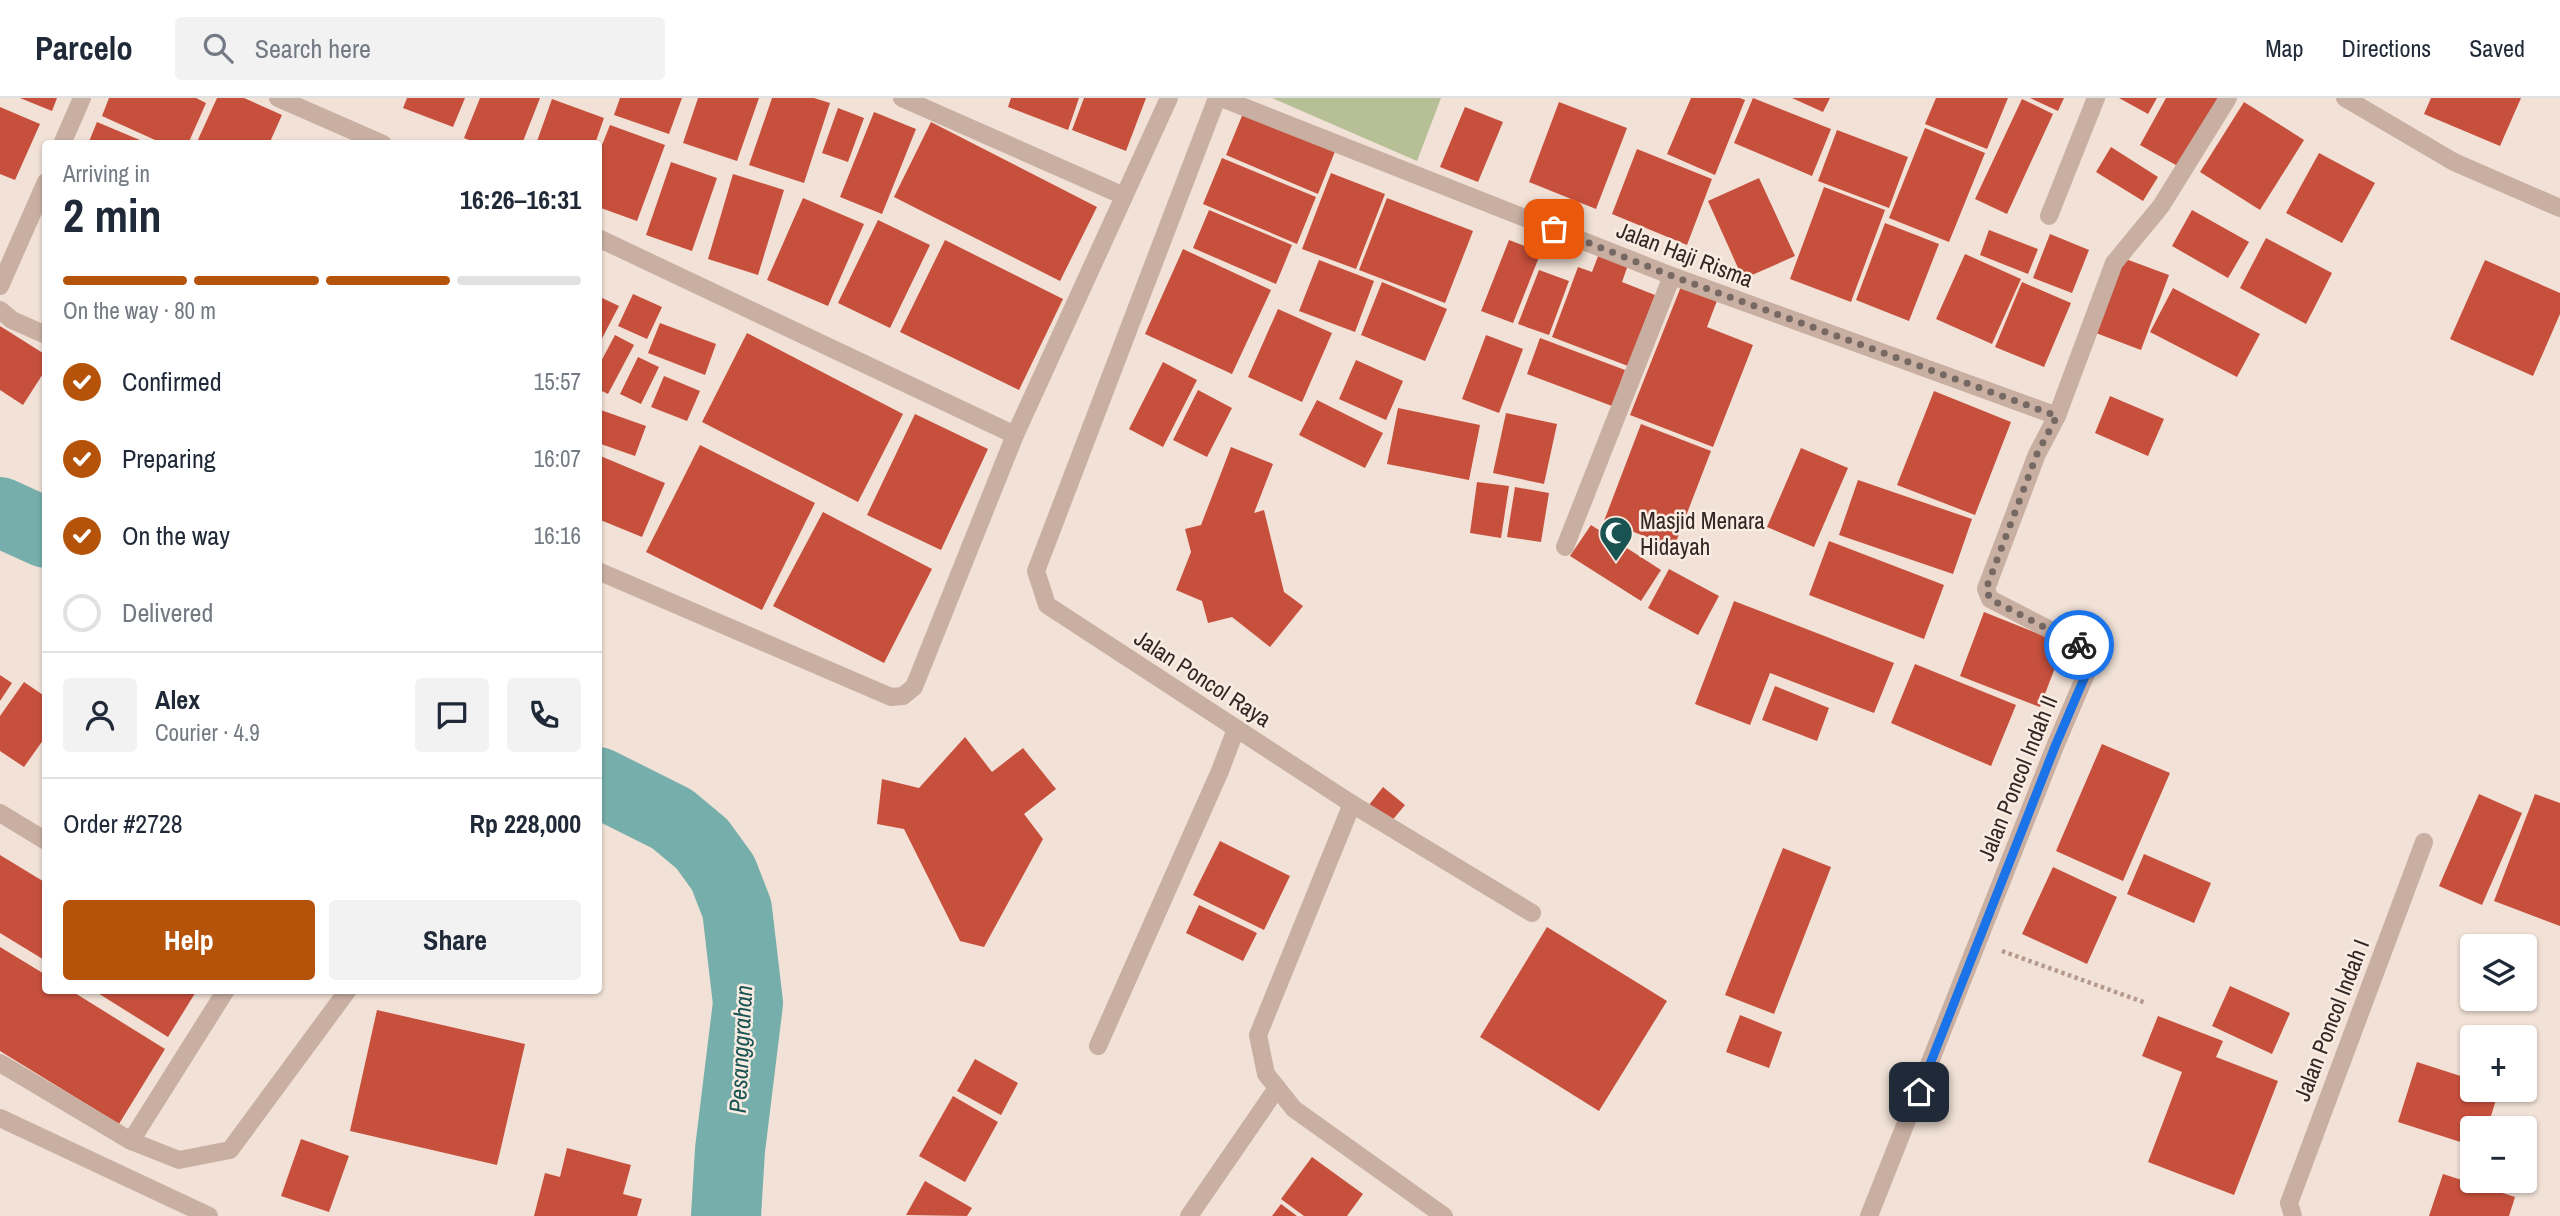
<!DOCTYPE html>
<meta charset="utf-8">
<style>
:root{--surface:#fff;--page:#f2f2f3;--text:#1f2937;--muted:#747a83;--line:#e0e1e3;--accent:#b45309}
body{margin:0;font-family:"Archivo Narrow",sans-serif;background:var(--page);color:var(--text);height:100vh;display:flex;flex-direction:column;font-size:26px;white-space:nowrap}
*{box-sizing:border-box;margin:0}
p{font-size:23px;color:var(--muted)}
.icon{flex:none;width:38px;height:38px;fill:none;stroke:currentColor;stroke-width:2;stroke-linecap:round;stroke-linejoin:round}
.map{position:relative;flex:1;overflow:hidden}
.sheet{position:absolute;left:42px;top:42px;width:560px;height:854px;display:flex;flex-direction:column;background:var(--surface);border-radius:7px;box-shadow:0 2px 5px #0004}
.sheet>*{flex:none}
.buttons{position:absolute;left:2460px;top:836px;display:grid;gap:14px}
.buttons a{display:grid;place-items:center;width:77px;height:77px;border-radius:7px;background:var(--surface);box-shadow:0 2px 5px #0004;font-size:35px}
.pin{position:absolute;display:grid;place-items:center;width:60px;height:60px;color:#fff;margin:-30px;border-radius:14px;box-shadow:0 4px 10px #0006}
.courier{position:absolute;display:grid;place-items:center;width:70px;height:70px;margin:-35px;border:5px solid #1a73e8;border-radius:50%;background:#fff;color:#222;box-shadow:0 2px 9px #0007}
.overview em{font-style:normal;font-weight:800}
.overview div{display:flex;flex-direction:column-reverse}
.overview{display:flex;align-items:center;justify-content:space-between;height:119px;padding:0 21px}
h1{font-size:46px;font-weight:800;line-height:52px}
.bar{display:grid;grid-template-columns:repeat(4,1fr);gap:10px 7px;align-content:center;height:84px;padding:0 21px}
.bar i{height:9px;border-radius:5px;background:var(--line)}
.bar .selected{background:var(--accent)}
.bar p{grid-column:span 4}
.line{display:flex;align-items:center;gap:18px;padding:0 21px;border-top:2px solid var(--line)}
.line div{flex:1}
.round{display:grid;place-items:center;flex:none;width:74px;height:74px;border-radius:7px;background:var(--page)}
ol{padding:0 21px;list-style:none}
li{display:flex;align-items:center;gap:21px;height:77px}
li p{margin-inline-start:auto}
li .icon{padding:7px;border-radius:50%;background:var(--accent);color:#fff;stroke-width:4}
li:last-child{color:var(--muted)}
li i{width:38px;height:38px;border:4px solid var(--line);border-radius:50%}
.primary-button{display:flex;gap:14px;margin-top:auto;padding:14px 21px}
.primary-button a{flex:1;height:80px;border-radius:7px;background:var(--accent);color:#fff;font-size:28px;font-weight:800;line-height:80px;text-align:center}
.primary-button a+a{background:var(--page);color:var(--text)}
header{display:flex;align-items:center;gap:42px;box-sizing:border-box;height:98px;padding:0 35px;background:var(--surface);border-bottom:2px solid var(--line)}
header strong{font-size:33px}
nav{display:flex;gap:38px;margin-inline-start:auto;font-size:24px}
.search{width:490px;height:63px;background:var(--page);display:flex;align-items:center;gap:18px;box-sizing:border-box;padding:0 24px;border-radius:7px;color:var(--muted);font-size:26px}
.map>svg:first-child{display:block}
.green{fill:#b6bf96}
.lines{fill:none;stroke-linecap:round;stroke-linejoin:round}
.river{stroke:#75aeaa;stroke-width:70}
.building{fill:#c7503d}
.path{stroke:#b4998c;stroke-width:4.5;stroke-dasharray:3.5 3.5;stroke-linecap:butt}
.minor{stroke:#c8afa2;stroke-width:18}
.done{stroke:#766863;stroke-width:7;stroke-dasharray:0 12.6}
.route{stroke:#1a73e8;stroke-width:9}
.labels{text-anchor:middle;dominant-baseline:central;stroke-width:5;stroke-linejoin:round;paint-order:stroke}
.street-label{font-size:23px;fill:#332725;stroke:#f9ece2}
.poi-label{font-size:23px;fill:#332725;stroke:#f9ece2;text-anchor:start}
.water-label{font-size:24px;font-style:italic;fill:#1a5452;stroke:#f9ece2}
</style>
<header>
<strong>Parcelo</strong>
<div class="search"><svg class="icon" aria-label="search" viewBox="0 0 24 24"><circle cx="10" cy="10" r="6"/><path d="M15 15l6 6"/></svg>Search here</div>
<nav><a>Map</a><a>Directions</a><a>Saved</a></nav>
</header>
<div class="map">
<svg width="2560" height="1118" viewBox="0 0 2560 1118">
<rect width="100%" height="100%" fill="#f1e1d6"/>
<polygon class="green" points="1272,0 1441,0 1417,63"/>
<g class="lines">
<g class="river">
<polyline points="0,414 46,435"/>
<polyline points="598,684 672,721 702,746 723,775 737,811 748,905 730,1052 726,1118"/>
</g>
</g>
<g class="building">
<polygon points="20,0 57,0 52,13"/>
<polygon points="109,0 196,0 206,5 188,46 164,46 102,18"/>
<polygon points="217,0 244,0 282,17 269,46 196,46"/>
<polygon points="407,0 465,0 453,29 403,10"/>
<polygon points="480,0 540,0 522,46 478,46 464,40"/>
<polygon points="620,0 682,0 669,36 614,17"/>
<polygon points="698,0 759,0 737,63 683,45"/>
<polygon points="772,0 814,0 830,5 804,85 749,67"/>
<polygon points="1011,0 1079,0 1068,32 1008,9"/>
<polygon points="1084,0 1146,0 1126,53 1072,32"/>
<polygon points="1691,0 1740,0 1745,2 1715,77 1667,56"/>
<polygon points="1753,0 1831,31 1812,78 1734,45"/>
<polygon points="1792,0 1830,0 1823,14"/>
<polygon points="1936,0 2008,0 1987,51 1925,26"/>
<polygon points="2030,0 2064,0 2058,13"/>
<polygon points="2119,0 2157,0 2148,16"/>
<polygon points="2166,0 2223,0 2183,71 2140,47"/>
<polygon points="2431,0 2521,0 2500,48 2424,16"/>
<polygon points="552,1 604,20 595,46 536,46"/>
<polygon points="2022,1 2053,16 2007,116 1975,101"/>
<polygon points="1559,4 1627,30 1596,111 1529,84"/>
<polygon points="2244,4 2304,42 2260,112 2200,74"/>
<polygon points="0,9 40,26 15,82 0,76"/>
<polygon points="1465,9 1503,24 1478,84 1440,69"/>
<polygon points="838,10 864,20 848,64 822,55"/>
<polygon points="1244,13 1336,51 1318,96 1226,57"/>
<polygon points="874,14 916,31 882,116 840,99"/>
<polygon points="97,24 147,45 147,46 88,46"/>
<polygon points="931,24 1097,109 1060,183 894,99"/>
<polygon points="610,27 665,47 637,123 598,109 598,57"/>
<polygon points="1925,30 1985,55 1949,144 1889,120"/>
<polygon points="1837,32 1908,59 1889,110 1818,83"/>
<polygon points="2111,49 2158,79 2143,103 2096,74"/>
<polygon points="1637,51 1712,81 1687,147 1612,116"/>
<polygon points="2319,55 2375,85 2342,145 2286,115"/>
<polygon points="1222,60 1316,99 1297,146 1203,106"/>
<polygon points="671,64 717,80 692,153 646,137"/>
<polygon points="1331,75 1385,96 1356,171 1302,151"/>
<polygon points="733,76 784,92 758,177 708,161"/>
<polygon points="1759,80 1795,158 1743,181 1708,103"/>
<polygon points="1824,89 1885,112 1851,204 1790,181"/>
<polygon points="803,100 864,126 828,208 767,182"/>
<polygon points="1387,100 1473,133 1445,205 1359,172"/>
<polygon points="1209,112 1292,147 1276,186 1193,150"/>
<polygon points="2192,112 2249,144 2228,180 2172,148"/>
<polygon points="878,122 930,147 890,230 838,205"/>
<polygon points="1885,125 1939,146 1909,223 1856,202"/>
<polygon points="1989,132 2038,151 2028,176 1980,157"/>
<polygon points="2050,136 2089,152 2072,195 2033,180"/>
<polygon points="2266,140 2332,175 2306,226 2240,190"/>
<polygon points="945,142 1063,201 1019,292 900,234"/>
<polygon points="1509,142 1541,154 1513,225 1481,213"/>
<polygon points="1183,151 1271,192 1232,276 1145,236"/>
<polygon points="1600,153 1629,164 1622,184 1655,197 1628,268 1552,239 1578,169 1592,174"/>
<polygon points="1965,156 2021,181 1992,246 1936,221"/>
<polygon points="2123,160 2169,177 2141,252 2096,235"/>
<polygon points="1319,162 1374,183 1355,234 1299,213"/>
<polygon points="2485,162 2560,195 2560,216 2533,278 2450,241"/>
<polygon points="1539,172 1569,183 1549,237 1518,226"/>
<polygon points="1382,184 1447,211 1425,263 1361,237"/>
<polygon points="2022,184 2071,205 2044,269 1995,249"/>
<polygon points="1682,186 1718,200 1707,229 1753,247 1713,349 1630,317"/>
<polygon points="2173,190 2260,236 2237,279 2150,234"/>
<polygon points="633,196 662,209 647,241 618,228"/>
<polygon points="598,198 619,208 598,248"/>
<polygon points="1278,211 1332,235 1302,304 1248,279"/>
<polygon points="660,225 716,246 705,277 648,255"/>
<polygon points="0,228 46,257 46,271 23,307 0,292"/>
<polygon points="747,235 903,316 858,404 702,324"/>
<polygon points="615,237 634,247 608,296 598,291 598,269"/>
<polygon points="1486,237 1523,251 1499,315 1462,301"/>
<polygon points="1540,240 1625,272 1612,308 1527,276"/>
<polygon points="638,259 659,269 641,306 620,296"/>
<polygon points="1356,262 1403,283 1386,322 1339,301"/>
<polygon points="1163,264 1197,282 1163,349 1129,331"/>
<polygon points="664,278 700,293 687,323 651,309"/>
<polygon points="1198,292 1232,310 1207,359 1173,342"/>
<polygon points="1934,293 2011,324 1975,417 1897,387"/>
<polygon points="2110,298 2164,321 2148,358 2095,335"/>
<polygon points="1317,302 1383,335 1365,370 1299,337"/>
<polygon points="1398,310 1480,327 1469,382 1387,366"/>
<polygon points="598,311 646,328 635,358 598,345"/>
<polygon points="1506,315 1557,326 1544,386 1493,375"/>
<polygon points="915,316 988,351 941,452 867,417"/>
<polygon points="1641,326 1711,353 1674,449 1604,423"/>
<polygon points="700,347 815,405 762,512 646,454"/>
<polygon points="1231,349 1273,366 1254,415 1264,412 1284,494 1303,508 1270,549 1232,519 1208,525 1202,503 1176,492 1191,454 1185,431 1201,427"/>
<polygon points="1801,350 1848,370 1814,449 1767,429"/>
<polygon points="598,357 665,385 642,439 598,421"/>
<polygon points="1858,382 1972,421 1953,476 1839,437"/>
<polygon points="1477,384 1509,388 1501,440 1470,435"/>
<polygon points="1515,389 1549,395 1541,444 1507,439"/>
<polygon points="823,414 932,471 884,565 773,508"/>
<polygon points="1591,427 1661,472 1641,503 1570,458"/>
<polygon points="1829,443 1944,487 1924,541 1809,497"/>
<polygon points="1669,471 1719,498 1698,537 1648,510"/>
<polygon points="1734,503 1894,565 1874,615 1770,575 1750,627 1695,606"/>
<polygon points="1984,514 2064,546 2040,609 1960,578"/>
<polygon points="1915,566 2016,607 1991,668 1891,625"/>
<polygon points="0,577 12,585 0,603"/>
<polygon points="24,584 46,599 46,638 24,669 0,653 0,618"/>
<polygon points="1775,588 1829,610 1817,643 1762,622"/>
<polygon points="965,639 992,674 1023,650 1056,691 1024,716 1043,741 984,849 960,843 904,731 877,726 882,681 919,690"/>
<polygon points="2102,646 2170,675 2123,783 2056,753"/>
<polygon points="1383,689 1405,707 1390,725 1369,707"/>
<polygon points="2479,696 2522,715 2482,807 2439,788"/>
<polygon points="2535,696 2560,705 2560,828 2494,803"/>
<polygon points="1220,743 1290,778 1264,832 1193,797"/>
<polygon points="1783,750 1831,769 1774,916 1725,897"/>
<polygon points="2144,756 2211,785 2194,825 2127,796"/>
<polygon points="0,757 46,785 46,863 0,835"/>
<polygon points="2053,769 2117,799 2087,866 2022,836"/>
<polygon points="1199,807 1257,835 1243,863 1186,835"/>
<polygon points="1547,829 1667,903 1599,1013 1480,939"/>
<polygon points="0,849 46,877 46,892 70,892 165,951 119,1026 0,953"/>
<polygon points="2230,888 2290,915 2272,956 2212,928"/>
<polygon points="93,892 197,892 168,939"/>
<polygon points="377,912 525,946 497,1067 350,1033"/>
<polygon points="1740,917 1782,934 1769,970 1726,954"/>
<polygon points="2158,918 2223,943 2216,959 2278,983 2234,1097 2148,1064 2182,974 2142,958"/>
<polygon points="975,961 1018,985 1001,1017 957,993"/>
<polygon points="2417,964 2473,982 2473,992 2499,992 2487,1031 2473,1031 2473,1048 2398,1024"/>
<polygon points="953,998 998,1024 965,1084 919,1058"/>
<polygon points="301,1041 349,1058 329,1114 281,1098"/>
<polygon points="567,1050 631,1067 623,1096 642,1101 637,1118 534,1118 545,1075 560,1079"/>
<polygon points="1312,1059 1363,1096 1347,1118 1304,1118 1281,1101"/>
<polygon points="2443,1076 2515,1099 2509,1118 2429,1118"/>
<polygon points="925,1083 972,1110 967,1118 906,1117"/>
<polygon points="1281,1106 1297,1118 1272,1118"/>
</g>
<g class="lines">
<polyline class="path" points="2002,853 2146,905"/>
<g class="minor">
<polyline points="278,0 383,46"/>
<polyline points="902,0 1124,98"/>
<polyline points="1217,0 1036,473 1047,507 1352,706 1258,937 1266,976 1294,1011 1444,1118"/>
<polyline points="1221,0 1672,178 2057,318"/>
<polyline points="2345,0 2454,64 2560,110"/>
<polyline points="62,46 82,0"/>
<polyline points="2049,118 2096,0"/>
<polyline points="598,140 1015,337"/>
<polyline points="0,188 46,84"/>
<polyline points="0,212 12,222 46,237"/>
<polyline points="1565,449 1672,178"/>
<polyline points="598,473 891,599 903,598 914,589 1015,337 1169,0"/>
<polyline points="1352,706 1532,815"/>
<polyline points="0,715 46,743"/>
<polyline points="1098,948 1220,673 1236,631"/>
<polyline points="0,965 131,1043 179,1062 230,1052 348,892"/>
<polyline points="0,1020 209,1118"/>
<polyline points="131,1043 226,892"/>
<polyline points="1189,1118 1277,990"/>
<polyline points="1869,1118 2056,646 2095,555 1990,501 1986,491 2037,356 2057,318 2114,165 2161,108 2228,0"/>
<polyline points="2293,1118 2289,1105 2424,744"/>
</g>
</g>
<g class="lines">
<polyline class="done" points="1554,131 1672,178 2057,318 2037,356 1986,491 1990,501 2079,547"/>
<polyline class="route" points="1919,994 2056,646 2095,555 2079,547"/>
</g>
<defs>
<g id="mosque-pin" transform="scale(1.75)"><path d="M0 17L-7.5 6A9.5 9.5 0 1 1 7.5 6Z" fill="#1a5452" stroke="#f9ece2"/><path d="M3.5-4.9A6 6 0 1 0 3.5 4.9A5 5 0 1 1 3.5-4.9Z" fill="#fff"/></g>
</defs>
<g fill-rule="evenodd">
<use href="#mosque-pin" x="1616" y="435"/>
</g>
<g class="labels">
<g class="street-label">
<text transform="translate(1685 156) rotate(21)">Jalan Haji Risma</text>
<text transform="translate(1203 580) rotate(33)">Jalan Poncol Raya</text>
<text transform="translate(2017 680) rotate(-68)">Jalan Poncol Indah II</text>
<text transform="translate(2331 922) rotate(-69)">Jalan Poncol Indah I</text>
</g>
<g class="poi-label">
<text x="1640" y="422">Masjid Menara<tspan x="1640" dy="26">Hidayah</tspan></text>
</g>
<g class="water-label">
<text transform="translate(740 951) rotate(-87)">Pesanggrahan</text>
</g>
</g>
</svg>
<div class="buttons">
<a><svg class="icon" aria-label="layers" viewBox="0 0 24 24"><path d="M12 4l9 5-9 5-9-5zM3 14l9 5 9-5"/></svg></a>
<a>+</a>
<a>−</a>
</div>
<div class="pin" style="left:1554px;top:131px;background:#ea580c"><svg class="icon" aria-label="bag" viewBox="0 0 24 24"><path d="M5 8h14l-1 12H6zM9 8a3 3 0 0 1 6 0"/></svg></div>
<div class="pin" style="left:1919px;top:994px;background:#1f2937"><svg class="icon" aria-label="home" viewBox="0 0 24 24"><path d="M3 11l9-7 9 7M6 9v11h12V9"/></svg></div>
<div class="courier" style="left:2079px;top:547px"><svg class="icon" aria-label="bike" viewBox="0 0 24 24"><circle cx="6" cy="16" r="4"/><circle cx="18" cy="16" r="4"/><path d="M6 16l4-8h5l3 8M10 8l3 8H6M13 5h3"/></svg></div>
<section class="sheet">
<div class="overview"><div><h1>2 min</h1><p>Arriving in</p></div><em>16:26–16:31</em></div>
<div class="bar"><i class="selected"></i><i class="selected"></i><i class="selected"></i><i></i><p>On the way · 80 m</p></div>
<ol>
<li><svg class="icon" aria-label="check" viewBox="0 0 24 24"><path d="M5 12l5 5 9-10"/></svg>Confirmed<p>15:57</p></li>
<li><svg class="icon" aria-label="check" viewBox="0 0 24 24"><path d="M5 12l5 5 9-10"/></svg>Preparing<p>16:07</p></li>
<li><svg class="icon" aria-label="check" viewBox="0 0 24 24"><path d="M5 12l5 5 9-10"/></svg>On the way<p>16:16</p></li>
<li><i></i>Delivered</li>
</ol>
<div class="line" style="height:126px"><a class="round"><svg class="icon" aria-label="person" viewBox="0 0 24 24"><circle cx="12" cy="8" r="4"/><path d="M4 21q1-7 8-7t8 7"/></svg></a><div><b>Alex</b><p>Courier · 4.9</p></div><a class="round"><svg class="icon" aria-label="chat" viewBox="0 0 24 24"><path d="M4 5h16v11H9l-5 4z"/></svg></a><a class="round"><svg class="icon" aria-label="phone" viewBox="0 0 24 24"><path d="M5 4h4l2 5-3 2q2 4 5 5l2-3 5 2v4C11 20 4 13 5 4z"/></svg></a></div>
<div class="line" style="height:91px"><div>Order #2728</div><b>Rp 228,000</b></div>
<div class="primary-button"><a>Help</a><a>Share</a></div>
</section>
</div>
